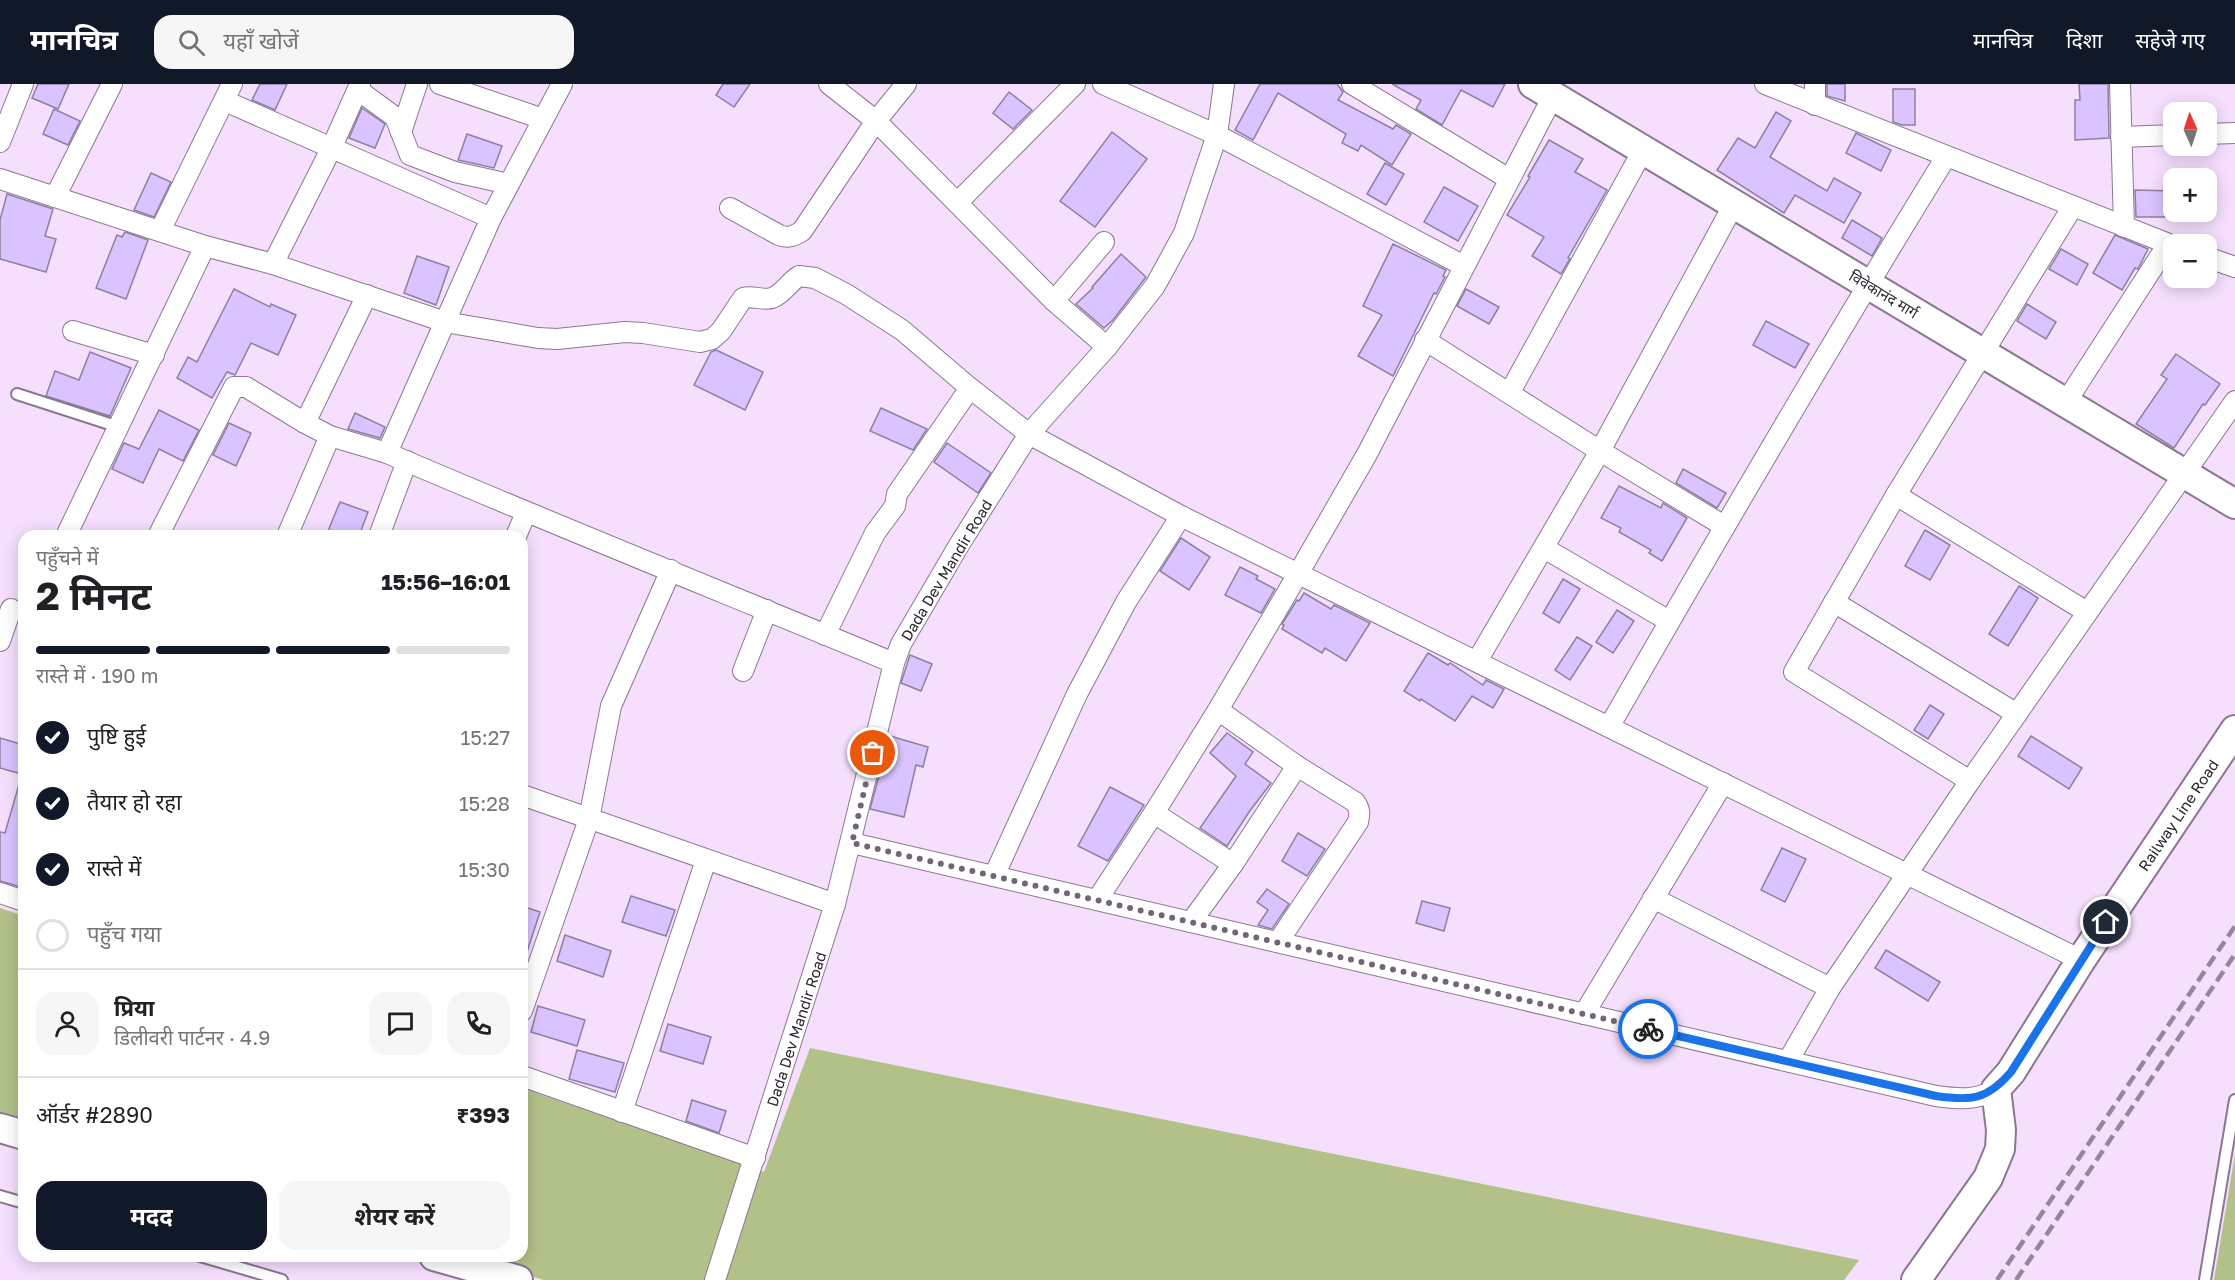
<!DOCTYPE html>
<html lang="hi">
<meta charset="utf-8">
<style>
:root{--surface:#fff;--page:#f6f6f6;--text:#202124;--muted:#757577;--line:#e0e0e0;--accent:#111827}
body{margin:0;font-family:"Golos Text","Noto Sans Devanagari",sans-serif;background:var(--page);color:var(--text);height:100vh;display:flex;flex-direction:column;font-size:22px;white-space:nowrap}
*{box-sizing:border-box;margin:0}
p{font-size:20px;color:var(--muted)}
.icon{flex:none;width:33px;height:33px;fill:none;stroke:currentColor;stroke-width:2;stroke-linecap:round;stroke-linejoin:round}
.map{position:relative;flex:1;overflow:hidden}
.panel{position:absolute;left:18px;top:446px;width:510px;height:732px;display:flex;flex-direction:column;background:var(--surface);border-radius:18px;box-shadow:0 3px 15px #0003}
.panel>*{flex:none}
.needle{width:39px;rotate:357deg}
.tools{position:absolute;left:2163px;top:18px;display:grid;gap:12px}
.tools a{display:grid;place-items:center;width:54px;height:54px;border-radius:12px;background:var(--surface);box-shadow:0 3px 15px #0003;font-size:30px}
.pin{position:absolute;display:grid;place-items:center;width:51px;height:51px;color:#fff;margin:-26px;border:3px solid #fff;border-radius:50%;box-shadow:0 2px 6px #0007}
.courier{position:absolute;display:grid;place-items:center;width:60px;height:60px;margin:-30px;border:4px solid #1a73e8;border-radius:50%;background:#fff;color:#222;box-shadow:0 2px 8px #0007}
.summary em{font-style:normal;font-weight:700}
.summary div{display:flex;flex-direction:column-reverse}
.summary{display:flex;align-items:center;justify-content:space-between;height:102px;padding:0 18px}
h1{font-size:39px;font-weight:700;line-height:45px}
.bar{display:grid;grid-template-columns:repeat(4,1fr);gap:9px 6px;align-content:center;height:72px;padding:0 18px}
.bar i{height:8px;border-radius:4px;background:var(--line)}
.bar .current{background:var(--accent)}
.bar p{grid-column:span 4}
.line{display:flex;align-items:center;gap:15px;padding:0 18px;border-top:2px solid var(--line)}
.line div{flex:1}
.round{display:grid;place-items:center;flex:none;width:63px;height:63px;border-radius:18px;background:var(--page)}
ol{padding:0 18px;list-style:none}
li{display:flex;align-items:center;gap:18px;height:66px}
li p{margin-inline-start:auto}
li .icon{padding:6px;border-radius:50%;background:var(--accent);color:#fff;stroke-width:4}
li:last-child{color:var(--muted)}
li i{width:33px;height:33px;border:3px solid var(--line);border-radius:50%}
.cta{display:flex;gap:12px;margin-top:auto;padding:12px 18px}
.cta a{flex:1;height:69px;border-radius:18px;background:var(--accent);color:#fff;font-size:24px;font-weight:700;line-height:69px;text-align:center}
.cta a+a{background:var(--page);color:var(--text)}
header{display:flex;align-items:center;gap:36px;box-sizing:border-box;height:84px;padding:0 30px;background:var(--accent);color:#fff}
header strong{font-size:28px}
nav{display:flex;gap:33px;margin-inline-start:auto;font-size:21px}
.search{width:420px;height:54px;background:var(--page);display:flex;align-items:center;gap:15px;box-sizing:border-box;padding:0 21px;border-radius:18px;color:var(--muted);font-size:22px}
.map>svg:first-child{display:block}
.green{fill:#b2c188}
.building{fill:#dac3fe;stroke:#8c819f;stroke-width:1.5}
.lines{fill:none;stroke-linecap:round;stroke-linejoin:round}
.lane-casing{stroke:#8b7792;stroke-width:14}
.street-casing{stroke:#8b7792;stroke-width:22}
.secondary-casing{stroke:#8b7792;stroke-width:32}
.lane{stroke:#fff;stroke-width:10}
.street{stroke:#fff;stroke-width:20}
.secondary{stroke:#fff;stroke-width:28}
.rail{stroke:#95869b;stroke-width:4.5;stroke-dasharray:12 6;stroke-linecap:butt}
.done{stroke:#726577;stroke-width:6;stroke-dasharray:0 10.8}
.route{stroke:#1a73e8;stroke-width:8}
.labels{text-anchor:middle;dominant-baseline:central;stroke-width:4.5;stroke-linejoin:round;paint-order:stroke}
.street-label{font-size:15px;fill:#2c242f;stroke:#fff}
</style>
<header>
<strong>मानचित्र</strong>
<div class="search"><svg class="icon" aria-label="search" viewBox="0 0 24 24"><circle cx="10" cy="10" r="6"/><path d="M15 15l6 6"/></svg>यहाँ खोजें</div>
<nav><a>मानचित्र</a><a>दिशा</a><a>सहेजे गए</a></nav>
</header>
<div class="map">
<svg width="2235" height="1196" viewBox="0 0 2235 1196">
<rect width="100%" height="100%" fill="#f5dffd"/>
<g class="green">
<polygon points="0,824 24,832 24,1040 0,1032"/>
<polygon points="810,964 1859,1176 1844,1196 544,1196 462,1172 522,1172 522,1004 764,1088"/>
<polygon points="2235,1070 2235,1196 2214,1196"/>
</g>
<g class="building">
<polygon points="38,0 69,0 58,25 32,14"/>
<polygon points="260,0 287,0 275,26 252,16"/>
<polygon points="723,0 750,0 734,23 716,11"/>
<polygon points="1260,0 1337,0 1343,8 1338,16 1393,45 1396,41 1411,50 1392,81 1361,61 1358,67 1342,59 1346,50 1278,9 1253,56 1235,46"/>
<polygon points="1392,0 1505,0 1493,23 1461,6 1442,41 1416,25 1421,16"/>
<polygon points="1827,0 1845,0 1845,17 1827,12"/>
<polygon points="2079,0 2108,0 2109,54 2075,56 2075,16 2080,16"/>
<polygon points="1893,5 1915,5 1915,41 1902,41 1893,38"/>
<polygon points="1009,8 1032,26 1013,45 993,29"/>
<polygon points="362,24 385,40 375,64 349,54"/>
<polygon points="54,25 80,37 68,61 43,50"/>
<polygon points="1776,28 1791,37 1770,73 1827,107 1834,94 1861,109 1844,139 1795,111 1784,129 1717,86 1738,54 1755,64"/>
<polygon points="1112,48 1147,75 1095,143 1060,117"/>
<polygon points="1856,49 1891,66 1881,87 1846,69"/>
<polygon points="467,50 502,62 494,84 458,76"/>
<polygon points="1549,56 1583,75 1575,88 1607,106 1568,174 1570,175 1561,190 1532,172 1544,153 1507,131 1530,93 1528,92"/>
<polygon points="1385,79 1404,90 1386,121 1367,110"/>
<polygon points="151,89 171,98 154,133 134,126"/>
<polygon points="1444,103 1478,122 1458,157 1424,138"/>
<polygon points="2135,106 2174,107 2174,133 2136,133"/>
<polygon points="7,110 53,125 45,152 56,155 46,188 0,175 0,136"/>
<polygon points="1852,136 1882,154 1872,172 1842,154"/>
<polygon points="125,148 148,156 126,215 96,204 117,151 122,153"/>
<polygon points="2115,151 2148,165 2138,185 2135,184 2122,206 2093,189"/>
<polygon points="1393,160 1446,186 1443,192 1445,193 1436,210 1434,209 1393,292 1358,272 1382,231 1363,222"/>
<polygon points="2061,165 2088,180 2077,201 2049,185"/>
<polygon points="1121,170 1146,193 1113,236 1104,244 1076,220 1093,204 1092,203"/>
<polygon points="417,172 449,183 436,221 404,209"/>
<polygon points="234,205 270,223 271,220 296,231 278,271 251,259 235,291 227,288 212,314 177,294 188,273 197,278"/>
<polygon points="1466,205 1499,223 1489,240 1457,222"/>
<polygon points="2027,220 2056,238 2046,255 2017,237"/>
<polygon points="1766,237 1809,260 1795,284 1753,261"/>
<polygon points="716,266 763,288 745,326 694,301 711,268"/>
<polygon points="90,268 131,284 110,332 46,312 55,287 79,296"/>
<polygon points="2176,270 2220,300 2205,321 2203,320 2174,364 2136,340 2167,295 2161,291"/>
<polygon points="881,324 927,345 913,366 870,347"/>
<polygon points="159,326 199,346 183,377 159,365 143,399 112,385 124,359 139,365"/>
<polygon points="355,329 385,343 380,354 348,345"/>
<polygon points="229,339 251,349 236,382 213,371"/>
<polygon points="947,359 991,389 978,409 934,378"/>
<polygon points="1683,385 1726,409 1717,424 1676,399"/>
<polygon points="1619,402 1661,424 1663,419 1687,434 1662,477 1649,469 1651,466 1619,448 1621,444 1601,434"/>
<polygon points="340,418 368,428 359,452 339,452 328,447"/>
<polygon points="1925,446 1950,461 1930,496 1905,482"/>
<polygon points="1181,454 1210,473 1189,506 1160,487"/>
<polygon points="1240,483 1258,492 1256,495 1275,505 1261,529 1225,511"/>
<polygon points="1563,495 1580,505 1559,539 1543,529"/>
<polygon points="2019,502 2038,514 2008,562 1989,550"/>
<polygon points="1304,509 1331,525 1334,521 1370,539 1346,577 1325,564 1322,569 1282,545 1284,541 1282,540 1297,516 1299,517"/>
<polygon points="1617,526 1634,537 1613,569 1596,558"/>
<polygon points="1577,553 1592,562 1570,596 1555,586"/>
<polygon points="1428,569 1448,581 1450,579 1483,601 1486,596 1504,605 1493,624 1472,612 1455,637 1421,615 1420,617 1404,607"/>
<polygon points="910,571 932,580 921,607 901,599"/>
<polygon points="1930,621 1944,630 1928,655 1914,646"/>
<polygon points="1227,649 1253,668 1245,680 1271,699 1249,728 1227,762 1200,744 1236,692 1210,669"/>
<polygon points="890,652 928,663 923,683 916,681 904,733 870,725"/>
<polygon points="2031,652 2082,684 2069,705 2018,672"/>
<polygon points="0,654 24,661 24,670 18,689 0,684"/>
<polygon points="20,697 24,697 24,804 0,797 0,748 5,749"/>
<polygon points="1110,703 1144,721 1108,777 1078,762"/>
<polygon points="1298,749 1325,765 1307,792 1282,777"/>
<polygon points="1782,764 1806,775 1785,818 1761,806"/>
<polygon points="1267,805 1289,820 1272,845 1258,841 1268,826 1257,818"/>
<polygon points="631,812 675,826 666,852 622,838"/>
<polygon points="1422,817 1450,824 1444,847 1416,839"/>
<polygon points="522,822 540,828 525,874 522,873"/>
<polygon points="565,851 611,867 603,893 557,877"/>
<polygon points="1886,866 1940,898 1928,917 1875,884"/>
<polygon points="538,922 585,936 577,962 531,948"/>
<polygon points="668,940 711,953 703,980 660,967"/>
<polygon points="577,966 624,979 615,1008 569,995"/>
<polygon points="692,1016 726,1027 719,1049 686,1037"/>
</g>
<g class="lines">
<g class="lane-casing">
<g id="lane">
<polyline points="17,310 119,343"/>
<polyline points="0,1112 24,1119"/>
<polyline points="200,1172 282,1196"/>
<polyline points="2205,1196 2235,1016"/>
</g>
</g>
<g class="street-casing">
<g id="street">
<polyline points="440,0 543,35"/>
<path d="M562 0 491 134 387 369C555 441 725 509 894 579"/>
<polyline points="829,0 876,37 1054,217 1107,263"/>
<polyline points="1103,0 1217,51 1464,182"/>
<polyline points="1352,0 1509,95"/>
<polyline points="1765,0 2174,162"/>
<polyline points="1815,0 1815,21"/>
<polyline points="2120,0 2124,143"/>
<polyline points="358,6 395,33 410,71 455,88 509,100"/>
<polyline points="225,17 491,134"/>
<polyline points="401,48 417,0"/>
<polyline points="2206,50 2235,49"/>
<polyline points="2121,53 2174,51"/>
<polyline points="0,58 23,0"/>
<path d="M0 95 205 162 273 180 445 238 538 254 557 255 625 248 643 249 700 258 712 255 721 247 743 214C753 211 762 217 772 214 783 210 789 198 799 192L815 194 846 210 902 246 970 304 1029 350 1181 432 2081 876"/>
<polyline points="55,113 112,0"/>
<polyline points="958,118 1075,0"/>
<path d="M730 124 779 151C788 155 794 152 802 147L876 37 906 0"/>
<polyline points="160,147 232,0"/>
<polyline points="2206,173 2235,183"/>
<polyline points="273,180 331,65 360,0"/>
<polyline points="1054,217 1104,158"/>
<polyline points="73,247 154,271"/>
<polyline points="1425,256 1600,367 1724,442"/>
<polyline points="1510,308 1643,66"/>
<polyline points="2066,318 2168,160"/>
<polyline points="330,352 387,369"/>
<polyline points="1896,411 2087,528"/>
<polyline points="66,452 205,162"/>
<polyline points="158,452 234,303 246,303 305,339"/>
<polyline points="287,452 330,352 305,339 367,211"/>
<polyline points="379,452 407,377"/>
<polyline points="516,452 526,429"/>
<polyline points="1544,464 1669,537"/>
<polyline points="1834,518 2017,630"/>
<polyline points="825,551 875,449 895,422 897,410 970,304"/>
<polyline points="0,557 11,525"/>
<polyline points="1477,577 1600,367 1734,120"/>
<polyline points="743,587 767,526"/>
<path d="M1218 626 1297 682 1355 718C1360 725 1360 730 1358 738L1278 858"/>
<path d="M1609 643C1719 451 1830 261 1946 73"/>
<polyline points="1970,697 1794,588 1896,411 2073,122"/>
<polyline points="522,711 835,820"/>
<polyline points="1154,729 1233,780"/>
<path d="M852 759 1936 1012C1958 1015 1977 1017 1996 1005"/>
<polyline points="994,792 1077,610 1126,518 1181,432"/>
<polyline points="0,809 24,817"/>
<polyline points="1653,814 1830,904"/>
<polyline points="1097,816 1154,729 1218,626 1298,490 1367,370 1553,12"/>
<polyline points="1191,838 1233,780 1297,682"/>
<polyline points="522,927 589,735 611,622 671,486"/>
<polyline points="1584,930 1723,699"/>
<polyline points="1788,977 1830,904 1970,697 2235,317"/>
<polyline points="522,992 755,1074"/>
<polyline points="622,1028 706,776"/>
<polyline points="715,1196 835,820 894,579 901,560 959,461 1029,350 1107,263 1155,202 1184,149 1217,51 1224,0"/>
</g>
</g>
<g class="secondary-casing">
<g id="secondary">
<polyline points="1533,0 2235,420"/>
<polyline points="0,1044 24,1051"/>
<polyline points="434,1172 518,1196"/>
<polyline points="1916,1196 1988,1094 2000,1065 2001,1046 1996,1005 2011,988 2081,876 2235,646"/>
</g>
</g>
<use href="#lane" class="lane"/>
<use href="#street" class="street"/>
<use href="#secondary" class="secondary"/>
<g class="rail">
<polyline points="1997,1196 2235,842"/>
<polyline points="2016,1196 2235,870"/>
</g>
</g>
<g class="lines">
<polyline class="done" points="873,669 852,759 1648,945"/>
<path class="route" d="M1648 945 1936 1012C1971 1017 1987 1016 2011 988L2106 838"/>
</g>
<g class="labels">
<g class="street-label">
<text transform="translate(1884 210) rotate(31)">विवेकानंद मार्ग</text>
<text transform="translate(946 486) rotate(-59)">Dada Dev Mandir Road</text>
<text transform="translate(2178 731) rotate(-56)">Railway Line Road</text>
<text transform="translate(796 945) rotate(-72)">Dada Dev Mandir Road</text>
</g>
</g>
</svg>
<div class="tools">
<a><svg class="needle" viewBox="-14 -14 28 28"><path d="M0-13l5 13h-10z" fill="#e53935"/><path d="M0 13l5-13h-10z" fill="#757577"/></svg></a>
<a>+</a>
<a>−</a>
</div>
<div class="pin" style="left:873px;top:669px;background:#ea580c"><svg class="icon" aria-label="bag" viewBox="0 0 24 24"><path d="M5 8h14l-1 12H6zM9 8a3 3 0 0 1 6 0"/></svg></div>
<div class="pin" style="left:2106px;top:838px;background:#1f2937"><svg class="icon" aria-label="home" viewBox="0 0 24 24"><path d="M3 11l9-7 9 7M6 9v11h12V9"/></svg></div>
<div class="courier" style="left:1648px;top:945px"><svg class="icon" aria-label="bike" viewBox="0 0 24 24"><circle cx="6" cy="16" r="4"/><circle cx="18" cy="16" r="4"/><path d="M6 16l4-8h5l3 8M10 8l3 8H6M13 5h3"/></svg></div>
<section class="panel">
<div class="summary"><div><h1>2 मिनट</h1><p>पहुँचने में</p></div><em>15:56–16:01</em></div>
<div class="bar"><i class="current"></i><i class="current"></i><i class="current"></i><i></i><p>रास्ते में · 190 m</p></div>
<ol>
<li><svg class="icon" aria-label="check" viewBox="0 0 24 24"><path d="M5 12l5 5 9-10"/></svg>पुष्टि हुई<p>15:27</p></li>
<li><svg class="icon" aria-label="check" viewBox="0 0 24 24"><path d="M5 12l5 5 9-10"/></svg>तैयार हो रहा<p>15:28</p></li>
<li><svg class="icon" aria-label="check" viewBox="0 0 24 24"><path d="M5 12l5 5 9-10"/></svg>रास्ते में<p>15:30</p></li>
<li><i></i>पहुँच गया</li>
</ol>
<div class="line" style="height:108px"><a class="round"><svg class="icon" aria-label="person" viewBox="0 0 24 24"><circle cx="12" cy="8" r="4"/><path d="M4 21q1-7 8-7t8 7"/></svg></a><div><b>प्रिया</b><p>डिलीवरी पार्टनर · 4.9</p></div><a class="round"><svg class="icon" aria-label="chat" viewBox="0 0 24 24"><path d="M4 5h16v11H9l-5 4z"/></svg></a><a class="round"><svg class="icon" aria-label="phone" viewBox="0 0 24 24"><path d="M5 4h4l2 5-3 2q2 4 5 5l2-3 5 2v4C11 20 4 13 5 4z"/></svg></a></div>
<div class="line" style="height:78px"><div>ऑर्डर #2890</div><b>₹393</b></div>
<div class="cta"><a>मदद</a><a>शेयर करें</a></div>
</section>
</div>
